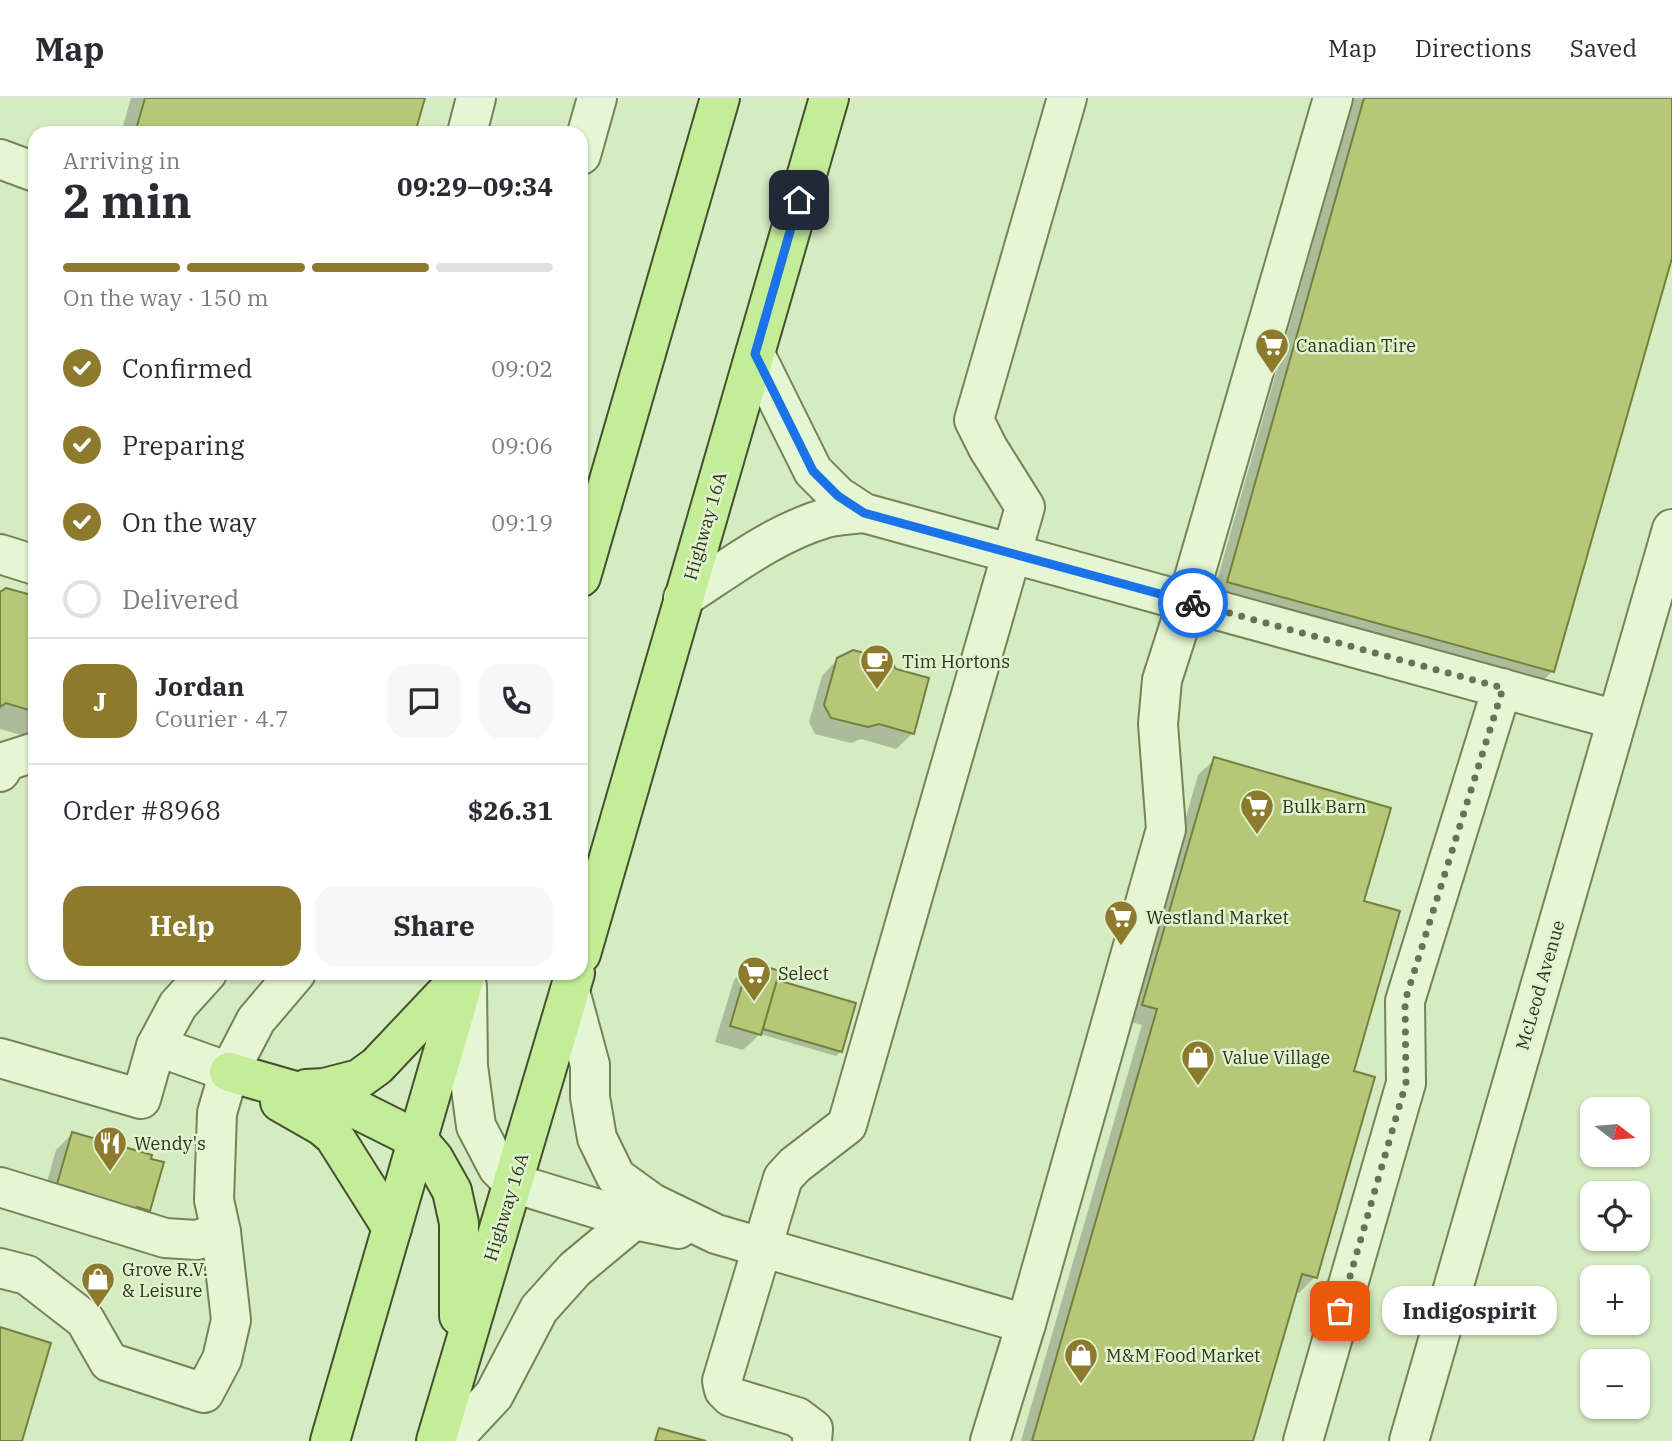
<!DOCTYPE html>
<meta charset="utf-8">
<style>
:root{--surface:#fff;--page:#f7f7f7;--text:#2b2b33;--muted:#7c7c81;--line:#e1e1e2;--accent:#8e7a2d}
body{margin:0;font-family:"IBM Plex Serif",serif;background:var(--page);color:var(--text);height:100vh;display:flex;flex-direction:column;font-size:26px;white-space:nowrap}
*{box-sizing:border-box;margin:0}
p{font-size:23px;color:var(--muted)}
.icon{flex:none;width:38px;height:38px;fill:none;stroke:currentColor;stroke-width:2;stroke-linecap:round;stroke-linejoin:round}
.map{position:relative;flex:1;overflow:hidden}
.sheet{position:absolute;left:28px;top:28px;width:560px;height:854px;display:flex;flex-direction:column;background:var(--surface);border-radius:21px;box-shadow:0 2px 5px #0004}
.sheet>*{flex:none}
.needle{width:46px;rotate:106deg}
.controls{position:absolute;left:1580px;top:999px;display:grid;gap:14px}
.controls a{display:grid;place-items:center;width:70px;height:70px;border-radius:14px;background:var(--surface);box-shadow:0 2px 5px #0004;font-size:35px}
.pin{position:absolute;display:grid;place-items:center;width:60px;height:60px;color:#fff;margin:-30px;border-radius:14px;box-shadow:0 4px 10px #0006}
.courier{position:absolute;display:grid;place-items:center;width:70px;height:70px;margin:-35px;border:5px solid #1a73e8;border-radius:50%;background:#fff;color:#222;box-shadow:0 2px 9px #0007}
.bubble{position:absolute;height:49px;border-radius:21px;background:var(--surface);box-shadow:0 2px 5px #0004;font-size:23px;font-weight:800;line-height:49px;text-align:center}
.summary em{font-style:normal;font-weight:800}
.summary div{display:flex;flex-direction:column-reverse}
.summary{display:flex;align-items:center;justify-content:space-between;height:119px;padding:0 35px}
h1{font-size:46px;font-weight:800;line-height:52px}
.bar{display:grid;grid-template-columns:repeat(4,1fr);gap:10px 7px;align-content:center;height:84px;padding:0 35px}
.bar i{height:9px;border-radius:5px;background:var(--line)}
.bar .on{background:var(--accent)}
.bar p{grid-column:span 4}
.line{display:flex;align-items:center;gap:18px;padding:0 35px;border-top:2px solid var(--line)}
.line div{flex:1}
.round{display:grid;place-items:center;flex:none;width:74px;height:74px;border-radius:21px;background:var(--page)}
ol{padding:0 35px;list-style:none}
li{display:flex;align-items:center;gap:21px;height:77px}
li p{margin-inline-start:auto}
li .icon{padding:7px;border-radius:50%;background:var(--accent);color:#fff;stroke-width:4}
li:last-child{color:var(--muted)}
li i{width:38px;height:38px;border:4px solid var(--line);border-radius:50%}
.primary-button{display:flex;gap:14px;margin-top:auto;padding:14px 35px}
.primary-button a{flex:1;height:80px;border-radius:21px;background:var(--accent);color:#fff;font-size:28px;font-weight:800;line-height:80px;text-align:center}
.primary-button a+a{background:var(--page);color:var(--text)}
header{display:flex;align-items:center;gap:42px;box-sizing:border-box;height:98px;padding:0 35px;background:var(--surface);border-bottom:2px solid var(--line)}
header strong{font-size:33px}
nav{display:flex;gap:38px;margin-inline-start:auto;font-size:24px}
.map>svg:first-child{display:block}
.shadow{fill:#0003}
.building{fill:#b6c778;stroke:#748041;stroke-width:2}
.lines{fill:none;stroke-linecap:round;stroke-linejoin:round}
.minor-casing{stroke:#758359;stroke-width:42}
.major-casing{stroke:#47502e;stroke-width:42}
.minor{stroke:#e4f6d3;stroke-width:38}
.major{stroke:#c4ed99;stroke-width:38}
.done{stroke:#687356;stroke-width:7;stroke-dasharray:0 12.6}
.route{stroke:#1a73e8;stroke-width:9}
.labels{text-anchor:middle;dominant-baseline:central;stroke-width:5;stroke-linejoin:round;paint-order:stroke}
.poi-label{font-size:18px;fill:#2d331d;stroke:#e0f3cf;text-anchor:start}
.street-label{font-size:18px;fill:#2d331d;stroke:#e0f3cf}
</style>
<header>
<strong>Map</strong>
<nav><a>Map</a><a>Directions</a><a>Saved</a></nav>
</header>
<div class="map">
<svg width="1672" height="1343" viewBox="0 0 1672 1343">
<rect width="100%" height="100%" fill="#d5ebc0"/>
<g class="shadow">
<polygon points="131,0 424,0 414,35 121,35"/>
<polygon points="1354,0 1672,0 1672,153 1553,573 1536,589 1212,500"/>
<polygon points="0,496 35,500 35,641 0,631"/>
<polygon points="838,561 913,635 896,651 861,641 851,645 815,636 809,624 822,578"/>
<polygon points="1215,661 1362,804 1352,974 1315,1179 1299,1195 1295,1194 1252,1343 1021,1343 1142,927 1127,923 1198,677"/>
<polygon points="750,865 775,883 841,953 836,958 760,936 743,952 715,944 734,882"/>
<polygon points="72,1036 148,1112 132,1128 42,1102 56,1052"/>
</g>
<g class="building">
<polygon points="145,0 425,0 415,35 135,35"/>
<polygon points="1364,0 1672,0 1672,160 1554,574 1227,484"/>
<polygon points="6,490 35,498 35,614 6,605 0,609 0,494"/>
<polygon points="853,552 890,562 896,571 929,580 914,636 879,626 868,629 831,620 824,607 837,560"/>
<polygon points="1214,659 1391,710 1364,803 1400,813 1354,973 1375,979 1317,1180 1302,1176 1253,1343 1032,1343 1157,911 1142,907"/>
<polygon points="749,864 780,873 761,937 730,928"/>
<polygon points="777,882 856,905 842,954 763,931"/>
<polygon points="72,1034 152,1057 151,1061 164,1064 150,1113 137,1109 136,1114 84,1099 85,1094 57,1086"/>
<polygon points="0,1229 51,1245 22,1343 0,1343"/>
<polygon points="659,1330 706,1343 655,1343"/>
</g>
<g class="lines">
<g class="minor-casing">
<g id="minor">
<polyline points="467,35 476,0"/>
<polyline points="581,57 597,0"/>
<polyline points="0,61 35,74"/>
<polyline points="755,256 813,373 838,398 864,415 1617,622"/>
<polyline points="0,456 35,467"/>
<path d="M683 500C728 471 774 435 826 420 838 417 852 416 864 415"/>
<polyline points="0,674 7,663 35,654"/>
<polyline points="467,888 468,968 476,1028 498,1070 513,1085 634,1122 678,1131"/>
<polyline points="570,893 590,967 590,999 597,1040 616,1079 652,1105 716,1136 1026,1226"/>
<polyline points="156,948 229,974"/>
<polyline points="0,960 141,1001 156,948 178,907 207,875"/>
<polyline points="0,1089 165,1140 197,1142 221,1134"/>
<polyline points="0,1170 27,1177 85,1222 109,1264 204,1295 222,1261 231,1222 221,1134 214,1102 217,1015 229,974 256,922 296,875"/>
<polyline points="451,1343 494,1297 539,1211 575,1171 634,1122"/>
<polyline points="812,1343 813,1331 797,1319 731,1299 724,1292 722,1283 783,1080 795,1067 847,1027 1025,409 988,350 974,322 1067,0"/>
<polyline points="990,1343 1026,1226 1166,731 1158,626 1162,582 1187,504 1333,0"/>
<polyline points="1303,1343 1406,985 1405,903 1502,590"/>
<polyline points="1409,1343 1672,431"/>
</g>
</g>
<g class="major-casing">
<g id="major">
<polyline points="581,479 720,0"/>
<polyline points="581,856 829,0"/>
<polyline points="229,974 354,1010 418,1042 434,1061 452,1093 459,1125 459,1218"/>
<polyline points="306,991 324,990 359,981 377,968 463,877"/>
<polyline points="280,1004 322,1028 334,1038 392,1130"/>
<polyline points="330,1343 466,875"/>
<polyline points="436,1343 575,875"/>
</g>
</g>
<use href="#minor" class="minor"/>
<use href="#major" class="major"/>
</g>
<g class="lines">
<polyline class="done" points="1193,505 1503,590 1405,903 1406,985 1340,1213"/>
<polyline class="route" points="799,102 755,256 813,373 838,398 864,415 1193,505"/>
</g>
<defs>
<g id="supermarket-pin" transform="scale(1.75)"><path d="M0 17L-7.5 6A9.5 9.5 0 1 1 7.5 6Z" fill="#8e7a2d" stroke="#e0f3cf"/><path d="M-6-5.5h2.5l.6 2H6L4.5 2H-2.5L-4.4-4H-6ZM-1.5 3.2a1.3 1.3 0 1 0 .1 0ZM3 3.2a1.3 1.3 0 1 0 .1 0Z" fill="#fff"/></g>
<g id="cafe-pin" transform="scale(1.75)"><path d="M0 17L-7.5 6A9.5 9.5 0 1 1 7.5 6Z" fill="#8e7a2d" stroke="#e0f3cf"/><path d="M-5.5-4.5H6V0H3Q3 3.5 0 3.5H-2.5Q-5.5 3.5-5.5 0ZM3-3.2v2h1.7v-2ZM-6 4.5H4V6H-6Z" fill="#fff"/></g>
<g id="shop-pin" transform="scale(1.75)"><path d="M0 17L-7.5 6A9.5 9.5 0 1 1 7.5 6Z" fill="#8e7a2d" stroke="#e0f3cf"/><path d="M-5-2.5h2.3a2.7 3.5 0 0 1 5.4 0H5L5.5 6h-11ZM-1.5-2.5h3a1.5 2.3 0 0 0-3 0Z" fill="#fff"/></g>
<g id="restaurant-pin" transform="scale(1.75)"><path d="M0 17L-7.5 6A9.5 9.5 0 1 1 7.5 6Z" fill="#8e7a2d" stroke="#e0f3cf"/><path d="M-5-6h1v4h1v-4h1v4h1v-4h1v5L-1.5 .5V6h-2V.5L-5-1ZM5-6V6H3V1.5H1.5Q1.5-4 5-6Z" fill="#fff"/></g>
</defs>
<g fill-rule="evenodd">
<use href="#supermarket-pin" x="1272" y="247"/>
<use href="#cafe-pin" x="877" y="563"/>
<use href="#supermarket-pin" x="1257" y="708"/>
<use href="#supermarket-pin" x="1121" y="819"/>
<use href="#supermarket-pin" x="754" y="875"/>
<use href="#shop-pin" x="1198" y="959"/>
<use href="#restaurant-pin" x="110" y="1045"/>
<use href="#shop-pin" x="98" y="1181"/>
<use href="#shop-pin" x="1081" y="1257"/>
</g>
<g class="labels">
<g class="poi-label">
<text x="1296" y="247">Canadian Tire</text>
<text x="902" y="563">Tim Hortons</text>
<text x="1282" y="708">Bulk Barn</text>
<text x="1146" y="819">Westland Market</text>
<text x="778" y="875">Select</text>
<text x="1222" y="959">Value Village</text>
<text x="134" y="1045">Wendy's</text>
<text x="122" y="1171">Grove R.V.<tspan x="122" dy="21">&amp; Leisure</tspan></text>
<text x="1106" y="1257">M&amp;M Food Market</text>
</g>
<g class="street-label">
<text transform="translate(705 428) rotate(-74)">Highway 16A</text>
<text transform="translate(1540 887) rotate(-74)">McLeod Avenue</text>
<text transform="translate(506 1109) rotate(-73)">Highway 16A</text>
</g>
</g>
</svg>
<div class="controls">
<a><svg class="needle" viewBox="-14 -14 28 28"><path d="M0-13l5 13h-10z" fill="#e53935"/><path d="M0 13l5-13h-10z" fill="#7c7c81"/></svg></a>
<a><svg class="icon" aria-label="locate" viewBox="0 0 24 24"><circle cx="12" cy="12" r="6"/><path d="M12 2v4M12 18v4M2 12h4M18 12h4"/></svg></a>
<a>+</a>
<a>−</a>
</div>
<div class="pin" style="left:1340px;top:1213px;background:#ea580c"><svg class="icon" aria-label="bag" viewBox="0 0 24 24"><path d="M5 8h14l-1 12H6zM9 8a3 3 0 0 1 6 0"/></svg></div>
<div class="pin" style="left:799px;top:102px;background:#1f2937"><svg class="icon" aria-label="home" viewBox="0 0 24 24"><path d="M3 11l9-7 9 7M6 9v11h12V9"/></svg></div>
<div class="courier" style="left:1193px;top:505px"><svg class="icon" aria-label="bike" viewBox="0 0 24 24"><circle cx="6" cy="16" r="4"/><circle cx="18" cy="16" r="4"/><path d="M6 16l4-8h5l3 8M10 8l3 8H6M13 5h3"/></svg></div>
<div class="bubble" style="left:1382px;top:1188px;width:175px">Indigospirit</div>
<section class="sheet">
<div class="summary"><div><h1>2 min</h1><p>Arriving in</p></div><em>09:29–09:34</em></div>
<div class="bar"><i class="on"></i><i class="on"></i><i class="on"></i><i></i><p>On the way · 150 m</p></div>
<ol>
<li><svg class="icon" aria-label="check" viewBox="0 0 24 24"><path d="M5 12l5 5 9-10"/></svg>Confirmed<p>09:02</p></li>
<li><svg class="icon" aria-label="check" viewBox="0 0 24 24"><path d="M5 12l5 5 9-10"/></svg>Preparing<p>09:06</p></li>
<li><svg class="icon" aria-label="check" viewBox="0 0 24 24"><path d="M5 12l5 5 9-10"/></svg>On the way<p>09:19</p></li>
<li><i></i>Delivered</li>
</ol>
<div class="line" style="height:126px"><b class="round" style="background:var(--accent);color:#fff">J</b><div><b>Jordan</b><p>Courier · 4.7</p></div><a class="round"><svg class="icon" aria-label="chat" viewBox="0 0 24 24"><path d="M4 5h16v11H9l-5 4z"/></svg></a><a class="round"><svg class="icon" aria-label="phone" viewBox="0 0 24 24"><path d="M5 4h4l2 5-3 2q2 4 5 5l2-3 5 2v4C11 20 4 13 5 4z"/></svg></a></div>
<div class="line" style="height:91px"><div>Order #8968</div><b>$26.31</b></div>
<div class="primary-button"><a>Help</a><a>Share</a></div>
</section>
</div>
